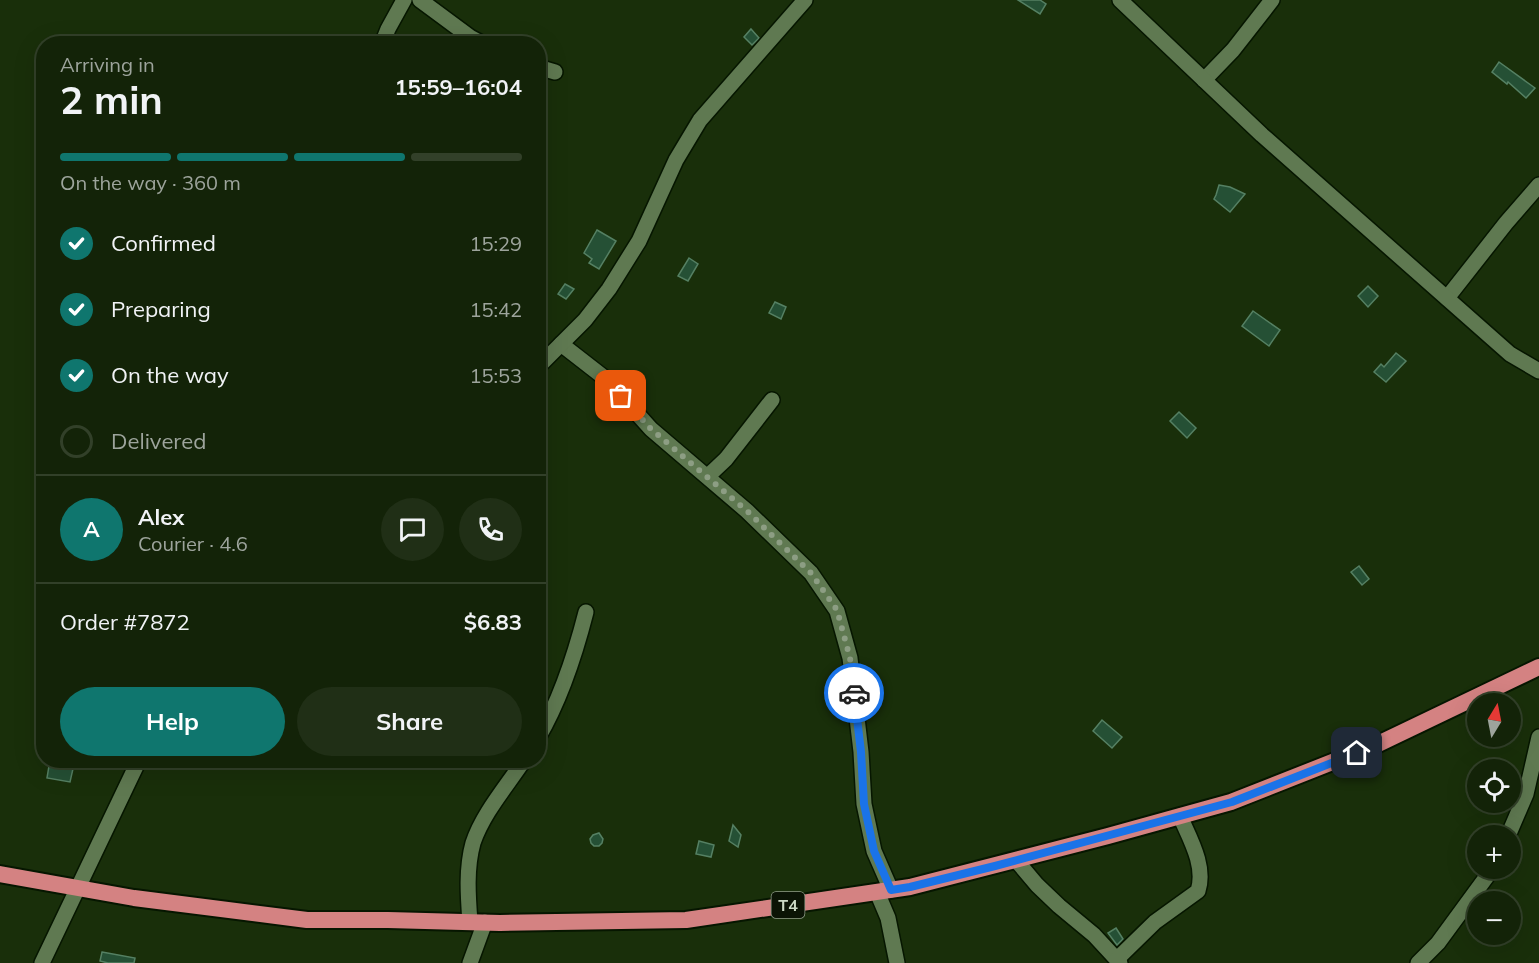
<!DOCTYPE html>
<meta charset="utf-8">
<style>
:root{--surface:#132308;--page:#202f16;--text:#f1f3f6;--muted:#9da49c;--line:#324029;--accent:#0f766e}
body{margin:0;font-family:Mulish,sans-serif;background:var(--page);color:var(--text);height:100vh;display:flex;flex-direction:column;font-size:22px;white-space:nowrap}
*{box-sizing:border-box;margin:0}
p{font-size:20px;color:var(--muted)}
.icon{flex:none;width:33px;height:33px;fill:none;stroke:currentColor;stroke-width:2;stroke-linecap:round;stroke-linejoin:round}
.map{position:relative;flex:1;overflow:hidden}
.sheet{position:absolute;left:36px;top:36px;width:510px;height:732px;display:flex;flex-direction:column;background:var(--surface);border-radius:24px;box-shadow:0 6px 24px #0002,0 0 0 2px var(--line)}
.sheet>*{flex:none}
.needle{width:39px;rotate:10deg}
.fabs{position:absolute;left:1467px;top:693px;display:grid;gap:12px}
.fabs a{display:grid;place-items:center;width:54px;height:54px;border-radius:50%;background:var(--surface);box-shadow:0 6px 24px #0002,0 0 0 2px var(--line);font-size:30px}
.pin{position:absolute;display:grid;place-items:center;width:51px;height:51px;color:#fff;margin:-26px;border-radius:12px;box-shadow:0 3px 9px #0006}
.courier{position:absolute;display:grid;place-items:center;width:60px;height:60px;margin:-30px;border:4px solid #1a73e8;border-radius:50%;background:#fff;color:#222;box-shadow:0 2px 8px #0007}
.summary em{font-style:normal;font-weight:700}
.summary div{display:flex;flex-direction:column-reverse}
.summary{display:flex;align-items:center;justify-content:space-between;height:102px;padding:0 24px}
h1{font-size:39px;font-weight:700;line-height:45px}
.bar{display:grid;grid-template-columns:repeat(4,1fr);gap:9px 6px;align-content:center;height:72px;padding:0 24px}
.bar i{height:8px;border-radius:4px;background:var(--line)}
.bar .current{background:var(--accent)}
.bar p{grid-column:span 4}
.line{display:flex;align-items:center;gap:15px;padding:0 24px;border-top:2px solid var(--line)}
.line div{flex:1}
.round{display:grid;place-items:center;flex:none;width:63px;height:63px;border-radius:32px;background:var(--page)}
ol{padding:0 24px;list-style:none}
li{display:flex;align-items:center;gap:18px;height:66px}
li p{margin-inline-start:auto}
li .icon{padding:6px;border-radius:50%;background:var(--accent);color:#fff;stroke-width:4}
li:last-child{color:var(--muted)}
li i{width:33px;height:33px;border:3px solid var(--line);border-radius:50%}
.cta{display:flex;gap:12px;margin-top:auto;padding:12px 24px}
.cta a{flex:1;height:69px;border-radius:36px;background:var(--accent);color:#fff;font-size:24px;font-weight:700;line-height:69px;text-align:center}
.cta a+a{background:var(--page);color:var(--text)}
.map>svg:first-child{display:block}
.building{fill:#255035;stroke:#558063;stroke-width:1.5}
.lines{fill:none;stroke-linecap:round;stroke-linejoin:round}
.minor-casing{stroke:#061600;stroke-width:18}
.tertiary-casing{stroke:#061600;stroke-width:18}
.trunk-casing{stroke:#061600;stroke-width:20}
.minor{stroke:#5f7951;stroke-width:15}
.tertiary{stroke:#5f7951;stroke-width:15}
.trunk{stroke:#d48282;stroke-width:16}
.done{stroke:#8d9e84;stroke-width:6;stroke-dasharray:0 10.8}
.route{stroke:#1a73e8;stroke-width:8}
.labels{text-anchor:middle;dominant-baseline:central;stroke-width:6;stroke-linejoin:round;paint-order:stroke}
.shield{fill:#0b1405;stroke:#929f8b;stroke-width:1.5}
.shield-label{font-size:16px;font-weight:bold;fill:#ccdac5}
</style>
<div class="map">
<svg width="1539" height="963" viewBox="0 0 1539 963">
<rect width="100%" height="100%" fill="#192f0a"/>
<g class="building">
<polygon points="1018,0 1040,0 1046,4 1040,14"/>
<polygon points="751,29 759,38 752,45 744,37"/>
<polygon points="1499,62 1535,88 1526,98 1508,82 1507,84 1492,72"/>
<polygon points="1219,185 1230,187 1245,194 1230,212 1214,199 1216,195"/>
<polygon points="597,230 616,241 599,269 589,263 592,259 584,253"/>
<polygon points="689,258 698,264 688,281 678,276"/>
<polygon points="565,284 574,289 566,299 558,294"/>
<polygon points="1368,286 1378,296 1368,307 1358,296"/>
<polygon points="775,302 786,307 781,319 769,313"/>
<polygon points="1253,311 1280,330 1269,346 1242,326"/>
<polygon points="1396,353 1406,361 1386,382 1374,372 1381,364 1384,367"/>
<polygon points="1179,412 1196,428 1187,438 1170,421"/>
<polygon points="1359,566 1369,579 1362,585 1351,572"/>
<polygon points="1102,720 1122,737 1112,748 1093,731"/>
<polygon points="50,760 75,760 70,782 47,778"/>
<polygon points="733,825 741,835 738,847 729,841"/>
<polygon points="599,833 603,839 602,843 599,846 594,846 591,843 590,839 593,835"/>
<polygon points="699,841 714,845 711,857 696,854"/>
<polygon points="1116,928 1123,939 1117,945 1108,933"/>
<polygon points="102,952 135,958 134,963 108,963 100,961"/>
</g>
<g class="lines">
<g class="minor-casing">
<g id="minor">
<polyline points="420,0 470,37 483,44"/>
<polyline points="382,44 388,29 404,0"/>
<polyline points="538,67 555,72"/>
<polyline points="1204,80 1233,50 1272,0"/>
<polyline points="1447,298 1506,223 1539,185"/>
<polyline points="561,344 606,379 651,429 747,511 811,573 837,611 850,658 861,752 864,804 874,851 891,890"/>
<polyline points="538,367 585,320 609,289 639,241 676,160 700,120 805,0"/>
<polyline points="708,476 726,459 772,400"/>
<path d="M538 738C561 699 575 655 586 612"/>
<polyline points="1508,836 1526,794 1539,737"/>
<polyline points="1016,860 1037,885 1059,906 1094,935 1120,963"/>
<polyline points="877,892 888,918 897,963"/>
<path d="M470 922C468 896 466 868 473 843 483 813 507 786 524 760"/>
<path d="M1117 959 1155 922 1198 891C1206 866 1190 839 1180 816"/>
<polyline points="42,963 139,760"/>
<polyline points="470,963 485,922"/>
<polyline points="1418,963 1438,943 1493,868"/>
</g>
</g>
<g class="tertiary-casing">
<polyline id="tertiary" points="1120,0 1262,135 1510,354 1539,371"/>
</g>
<g class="trunk-casing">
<polyline id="trunk" points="0,874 134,898 307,920 388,920 500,923 686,920 910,887 1108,836 1231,802 1378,744 1539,667"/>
</g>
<use href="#minor" class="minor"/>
<use href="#tertiary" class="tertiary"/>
<use href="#trunk" class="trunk"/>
</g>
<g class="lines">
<polyline class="done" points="621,396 651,429 747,511 811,573 837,610 850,658 854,693"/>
<polyline class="route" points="854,693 861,752 864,804 874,851 891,890 910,887 995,866 1232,802 1357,753"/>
</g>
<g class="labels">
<rect class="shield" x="771.5" y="892" width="33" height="26" rx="4.5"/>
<g class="shield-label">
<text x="788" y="905">T4</text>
</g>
</g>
</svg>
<div class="fabs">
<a><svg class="needle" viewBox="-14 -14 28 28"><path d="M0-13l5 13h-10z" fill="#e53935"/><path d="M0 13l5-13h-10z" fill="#9da49c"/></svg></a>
<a><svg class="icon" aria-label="locate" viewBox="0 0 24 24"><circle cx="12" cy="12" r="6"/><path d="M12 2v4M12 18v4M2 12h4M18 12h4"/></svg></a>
<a>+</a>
<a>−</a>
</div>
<div class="pin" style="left:621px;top:396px;background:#ea580c"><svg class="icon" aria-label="bag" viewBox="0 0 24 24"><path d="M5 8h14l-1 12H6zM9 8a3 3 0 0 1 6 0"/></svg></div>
<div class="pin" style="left:1357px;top:753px;background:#1f2937"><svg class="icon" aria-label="home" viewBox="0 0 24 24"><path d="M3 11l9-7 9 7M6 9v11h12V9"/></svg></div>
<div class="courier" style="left:854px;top:693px"><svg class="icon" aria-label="car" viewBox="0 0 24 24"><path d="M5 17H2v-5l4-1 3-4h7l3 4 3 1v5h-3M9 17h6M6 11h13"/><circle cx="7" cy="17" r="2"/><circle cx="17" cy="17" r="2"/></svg></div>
<section class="sheet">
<div class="summary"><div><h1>2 min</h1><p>Arriving in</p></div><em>15:59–16:04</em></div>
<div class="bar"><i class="current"></i><i class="current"></i><i class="current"></i><i></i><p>On the way · 360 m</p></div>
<ol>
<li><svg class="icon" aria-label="check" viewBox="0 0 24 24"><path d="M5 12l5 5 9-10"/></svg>Confirmed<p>15:29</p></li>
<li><svg class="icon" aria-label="check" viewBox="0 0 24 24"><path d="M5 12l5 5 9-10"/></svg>Preparing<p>15:42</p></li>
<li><svg class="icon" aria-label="check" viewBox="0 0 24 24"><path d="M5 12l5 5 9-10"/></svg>On the way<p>15:53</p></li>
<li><i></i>Delivered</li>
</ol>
<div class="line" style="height:108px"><b class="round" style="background:var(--accent);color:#fff">A</b><div><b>Alex</b><p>Courier · 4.6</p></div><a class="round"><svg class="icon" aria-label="chat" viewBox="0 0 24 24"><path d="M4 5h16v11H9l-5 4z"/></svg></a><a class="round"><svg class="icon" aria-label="phone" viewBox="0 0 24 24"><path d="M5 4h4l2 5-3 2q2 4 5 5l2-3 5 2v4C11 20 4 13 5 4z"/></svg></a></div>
<div class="line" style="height:78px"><div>Order #7872</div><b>$6.83</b></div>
<div class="cta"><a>Help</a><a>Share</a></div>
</section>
</div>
